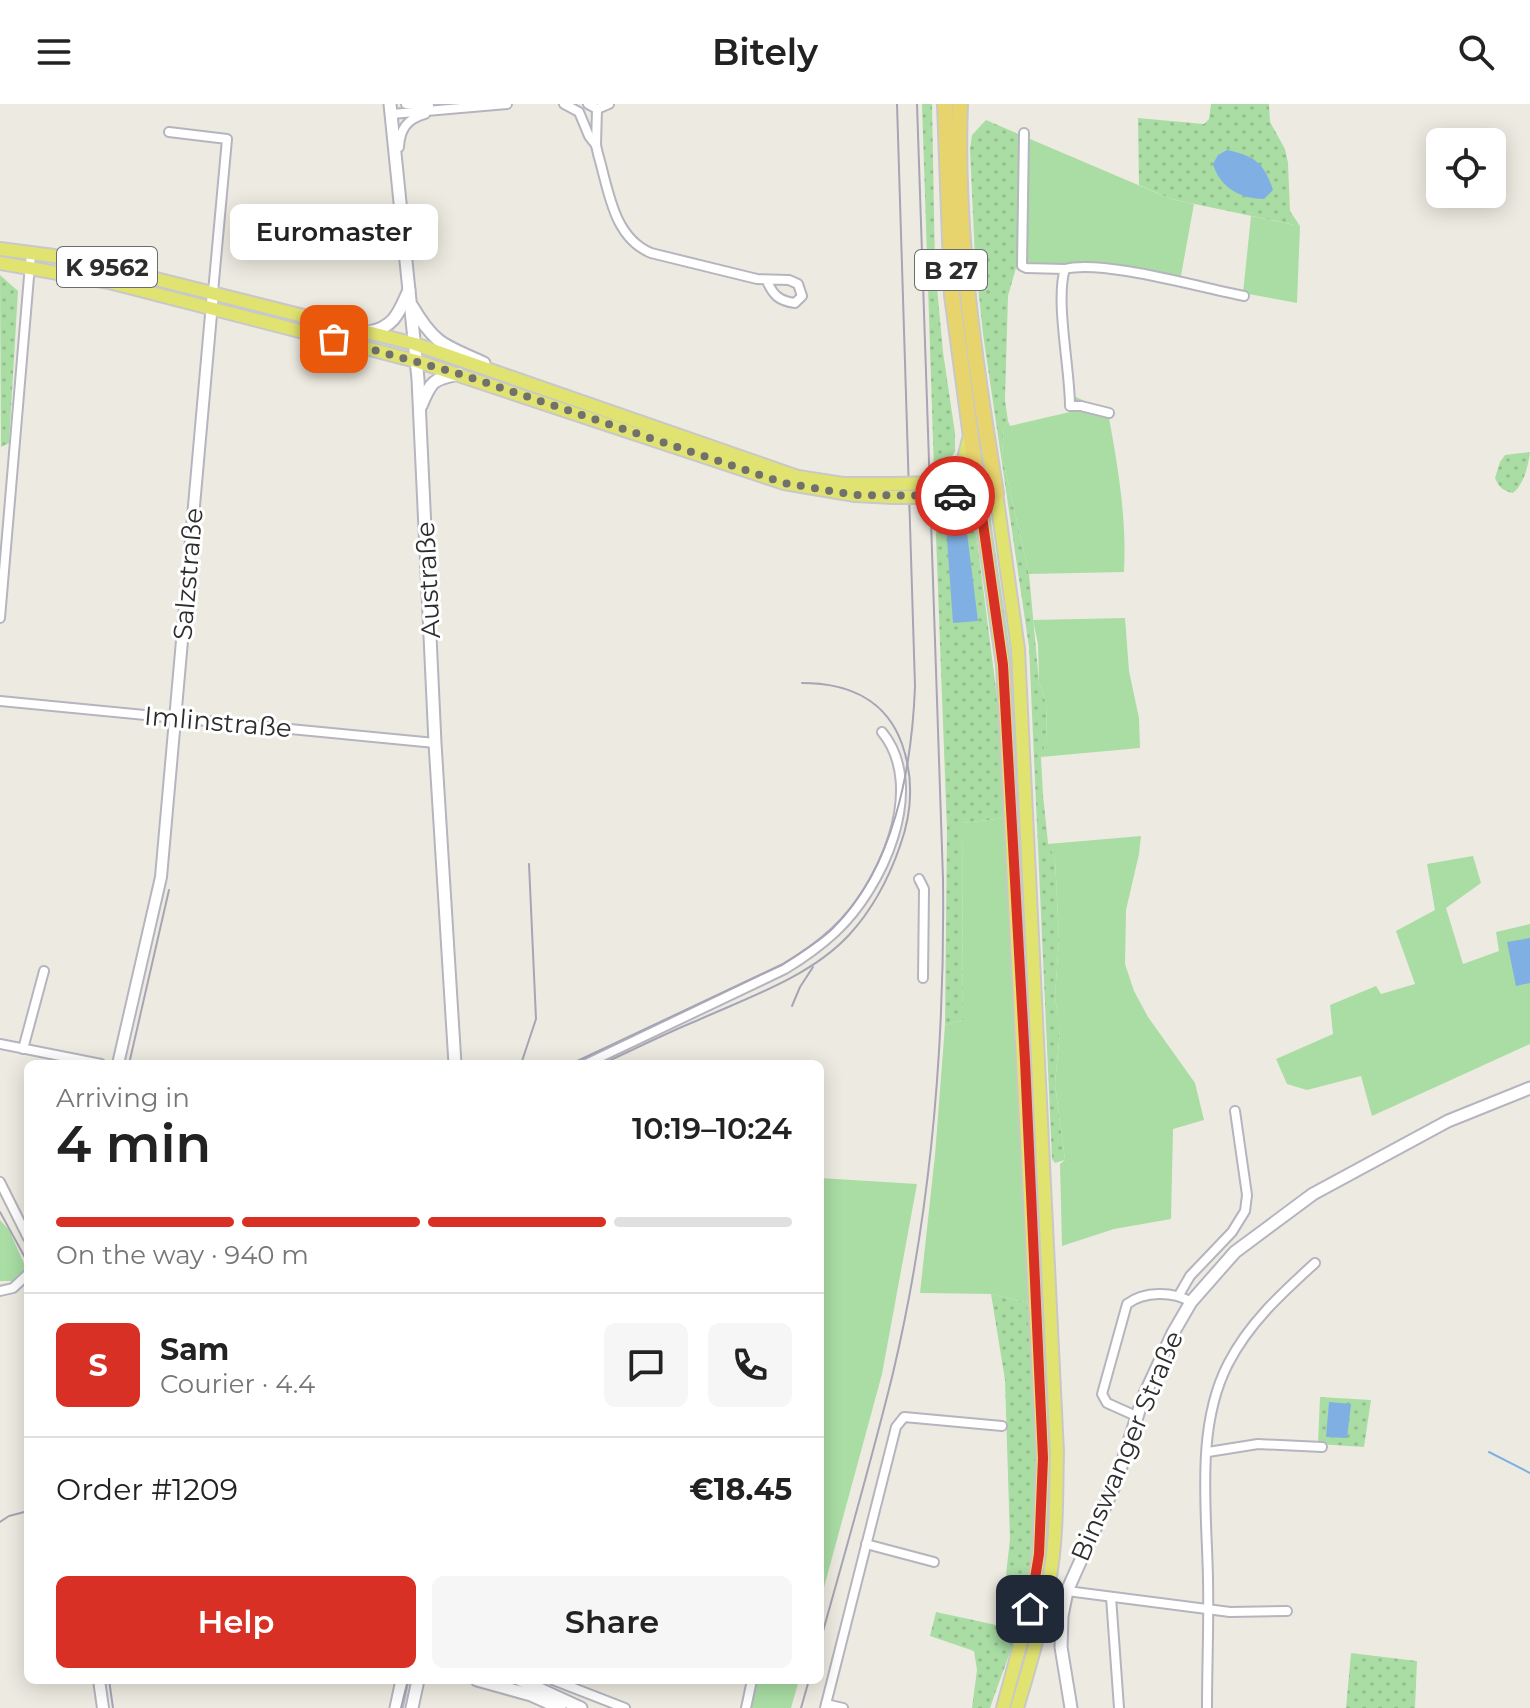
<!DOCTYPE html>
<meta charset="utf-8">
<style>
:root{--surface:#fff;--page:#f6f6f6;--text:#222;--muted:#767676;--line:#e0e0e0;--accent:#d93025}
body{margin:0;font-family:Montserrat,sans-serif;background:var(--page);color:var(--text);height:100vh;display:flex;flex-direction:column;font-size:30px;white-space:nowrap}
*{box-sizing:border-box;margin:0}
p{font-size:26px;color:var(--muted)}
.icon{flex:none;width:44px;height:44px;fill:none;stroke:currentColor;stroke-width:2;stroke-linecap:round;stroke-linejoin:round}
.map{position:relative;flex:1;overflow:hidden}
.side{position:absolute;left:24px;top:956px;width:800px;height:624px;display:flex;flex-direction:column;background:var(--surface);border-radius:12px;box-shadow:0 4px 20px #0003}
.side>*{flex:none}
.fabs{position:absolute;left:1426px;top:24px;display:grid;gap:16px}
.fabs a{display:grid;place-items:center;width:80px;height:80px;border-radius:12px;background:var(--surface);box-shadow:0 4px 20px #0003;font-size:40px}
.pin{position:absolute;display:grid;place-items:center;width:68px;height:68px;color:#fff;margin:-34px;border-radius:16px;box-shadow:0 4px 12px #0006}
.courier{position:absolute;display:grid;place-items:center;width:80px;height:80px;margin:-40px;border:6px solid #d93025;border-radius:50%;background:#fff;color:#222;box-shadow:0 2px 10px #0007}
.bubble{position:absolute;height:56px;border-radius:12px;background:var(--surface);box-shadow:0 4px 20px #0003;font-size:26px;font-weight:600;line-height:56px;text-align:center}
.head em{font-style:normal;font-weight:600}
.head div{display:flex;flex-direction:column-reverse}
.head{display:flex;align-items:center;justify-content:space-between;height:136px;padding:0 32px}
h1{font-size:52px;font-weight:600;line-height:60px}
.bar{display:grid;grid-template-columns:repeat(4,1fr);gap:12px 8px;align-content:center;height:96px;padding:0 32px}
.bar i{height:10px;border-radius:6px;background:var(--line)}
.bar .selected{background:var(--accent)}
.bar p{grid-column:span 4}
.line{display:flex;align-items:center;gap:20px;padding:0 32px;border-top:2px solid var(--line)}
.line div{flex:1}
.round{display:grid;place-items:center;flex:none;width:84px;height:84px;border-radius:12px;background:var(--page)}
.button{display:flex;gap:16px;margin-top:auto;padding:16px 32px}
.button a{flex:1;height:92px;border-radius:12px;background:var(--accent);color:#fff;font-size:32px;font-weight:600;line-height:92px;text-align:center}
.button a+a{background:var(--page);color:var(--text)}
header{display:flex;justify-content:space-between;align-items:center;height:104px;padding:0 32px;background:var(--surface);font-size:36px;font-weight:600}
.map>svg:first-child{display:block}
.grass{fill:url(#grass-dots)}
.garden{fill:#a9dda4}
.water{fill:#80b0e3}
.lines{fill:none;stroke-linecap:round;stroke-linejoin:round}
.stream{stroke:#80b0e3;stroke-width:2}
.minor-casing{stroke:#b5b4bf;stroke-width:12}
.tertiary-casing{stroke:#b5b4bf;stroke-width:14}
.secondary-casing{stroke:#b5b4bf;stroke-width:15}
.primary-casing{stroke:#c8c8c8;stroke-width:16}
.trunk-casing{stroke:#c8c8c8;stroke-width:18}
.minor{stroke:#fff;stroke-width:8}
.tertiary{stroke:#fff;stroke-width:10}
.secondary{stroke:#fff;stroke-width:11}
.primary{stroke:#e1e370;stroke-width:12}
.trunk{stroke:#e8d46d;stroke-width:14}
.tram{stroke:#a6a4b5;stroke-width:2}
.rail{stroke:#a6a4b5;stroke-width:2}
.primary-bridge-casing{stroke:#c8c8c8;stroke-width:16;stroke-linecap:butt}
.primary-bridge{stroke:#e1e370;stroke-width:12}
.done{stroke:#70706c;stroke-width:8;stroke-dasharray:0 14.4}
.route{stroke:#d93025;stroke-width:10}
.labels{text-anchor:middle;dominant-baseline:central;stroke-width:6;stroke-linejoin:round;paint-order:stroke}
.shield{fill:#fff;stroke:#6c6c6c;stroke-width:2}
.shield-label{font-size:24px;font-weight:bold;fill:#2d2d2d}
.street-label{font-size:26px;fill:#2d2d2d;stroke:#fff}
</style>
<header><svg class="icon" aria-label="menu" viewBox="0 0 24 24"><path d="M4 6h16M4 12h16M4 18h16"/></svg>Bitely<svg class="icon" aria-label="search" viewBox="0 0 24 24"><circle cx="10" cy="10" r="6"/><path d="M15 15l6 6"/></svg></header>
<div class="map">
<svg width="1530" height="1604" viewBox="0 0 1530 1604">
<defs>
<pattern id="grass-dots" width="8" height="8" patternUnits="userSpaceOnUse" patternTransform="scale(2)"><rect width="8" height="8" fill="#a9dda4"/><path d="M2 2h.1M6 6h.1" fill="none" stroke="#92be8e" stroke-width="1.8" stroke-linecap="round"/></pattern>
</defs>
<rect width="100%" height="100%" fill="#edebe1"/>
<g class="grass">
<polygon points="922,0 932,0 935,162 943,248 955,329 955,347 948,360 934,366"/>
<polygon points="1211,0 1269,0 1270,18 1285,45 1288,59 1290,107 1300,122 1171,95 1139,81 1138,14 1204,20 1209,15"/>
<polygon points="986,16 1023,32 1018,157 1008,192 1005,296 1008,317 1004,323 1002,352 1029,470 1039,578 1046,599 1047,635 1041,654 1043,691 1048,739 1055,754 1059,835 1055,893 1060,926 1055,980 1065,1056 1055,1059 1052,1055 1029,543 983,230 975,154 970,45 972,31"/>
<polygon points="0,171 18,187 9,339 1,343"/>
<path d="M1530 348C1528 361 1525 379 1513 389 1503 387 1499 383 1495 374L1500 358 1505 351Z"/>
<path d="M935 405C953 405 962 407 975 420L997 593 1005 714 962 719 963 916 945 921 947 726Z"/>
<polygon points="987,410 990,410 1014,574 1052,1342 1046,1465 1035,1526 1012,1604 1007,1604 1045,1440 1048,1333 1018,697 1007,560"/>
<path d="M991 1190 1029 1199C1034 1303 1044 1408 1021 1511 1014 1542 1000 1574 990 1604H972L977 1566 974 1547 930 1532 936 1508 996 1521 1005 1480 1010 1435 1005 1276Z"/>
<polygon points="1320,1293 1371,1296 1364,1343 1318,1340"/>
<polygon points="1351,1549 1417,1557 1415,1604 1346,1604"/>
</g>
<g class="garden">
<polygon points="1023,32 1171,95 1194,100 1180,177 1018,157"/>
<polygon points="1251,112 1300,122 1297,199 1243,189"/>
<path d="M1076 293 1093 301 1107 303C1117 357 1127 412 1124 468L1029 470 1002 352 1004 323 1008 317 1010 322 1070 308 1069 294Z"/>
<polygon points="1125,514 1129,567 1139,614 1140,644 1041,653 1047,635 1046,599 1039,578 1038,540 1033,516"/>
<polygon points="1005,714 1029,1199 991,1190 920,1189 935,1051 945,921 963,916 962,719"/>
<polygon points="1141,732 1139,750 1126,806 1125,860 1134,887 1148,913 1195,979 1204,1016 1173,1025 1171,1115 1114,1125 1062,1142 1060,1060 1065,1056 1055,980 1060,927 1055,893 1059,835 1055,754 1048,740"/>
<polygon points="1473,752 1481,779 1446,804 1463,860 1499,847 1496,828 1530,820 1530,940 1372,1012 1361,972 1307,986 1287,980 1276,955 1333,930 1330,901 1376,882 1381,890 1415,880 1396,827 1435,806 1427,760"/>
<polygon points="820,1074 917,1080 882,1270 820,1498"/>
<polygon points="0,1116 9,1126 26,1164 14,1177 0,1177"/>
<polygon points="755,1576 799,1576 791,1604 749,1604"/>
</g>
<g class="water">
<path d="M1227 46C1255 52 1264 59 1273 86L1264 95C1241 95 1220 84 1213 60L1218 51Z"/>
<polygon points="966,421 978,517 953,519 946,422"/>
<polygon points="1530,834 1530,879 1516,882 1507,838"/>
<polygon points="1329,1298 1351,1300 1347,1334 1326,1333"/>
</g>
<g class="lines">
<polyline class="stream" points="1489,1348 1530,1369"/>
<g class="minor-casing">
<g id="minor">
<polyline points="406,0 429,2"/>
<polyline points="564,0 579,8 589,32 596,41"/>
<polyline points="588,0 597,5 609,0"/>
<path d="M597 5 596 41 598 50C609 87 613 133 651 149L757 175 789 176 798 180 802 192 795 199C779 197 773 191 767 177"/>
<polyline points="392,10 507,0"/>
<polyline points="169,28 227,35 213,188"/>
<path d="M1024 29 1022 162 1026 164 1065 165C1055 196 1070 265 1070 302H1081L1109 309"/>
<path d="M399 43C400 25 407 15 425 10"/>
<path d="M1065 165C1102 155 1202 184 1244 192"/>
<polyline points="0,514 31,149"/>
<polyline points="0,597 435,639"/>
<polyline points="919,775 924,785 923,874"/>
<polyline points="0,940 101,960"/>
<polyline points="23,945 44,867"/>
<path d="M586 960 785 865C803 854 820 842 835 828 882 785 928 684 882 628"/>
<polyline points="0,1078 28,1134"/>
<polyline points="0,1187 13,1184 28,1170"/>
<polyline points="1179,1191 1190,1172 1232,1128 1245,1107 1247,1091 1235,1007"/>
<path d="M1136 1312 1107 1299 1102 1290 1127 1200C1144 1187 1173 1187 1191 1198"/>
<polyline points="1208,1348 1258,1340 1322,1343"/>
<polyline points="866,1440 934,1458"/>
<polyline points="1067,1487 1230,1508 1287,1507"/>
<polyline points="1111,1493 1119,1604"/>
<polyline points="553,1576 625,1604"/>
<polyline points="826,1600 843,1604"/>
<polyline points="746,1604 752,1576"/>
<polyline points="825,1604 896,1323 904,1313 1002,1322"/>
<path d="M1207 1604C1207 1561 1209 1519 1208 1476 1207 1407 1195 1324 1228 1260 1249 1219 1281 1190 1315 1159"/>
</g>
</g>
<g class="tertiary-casing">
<g id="tertiary">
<polyline points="118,960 161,773 213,188"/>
<polyline points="99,1576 103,1604"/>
</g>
</g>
<g class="secondary-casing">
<g id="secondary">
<polyline points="390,0 418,275 435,639 455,960"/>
<path d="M412 202C435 241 444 241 484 259"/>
<path d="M369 228C395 223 399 208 409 186"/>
<path d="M421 302C431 277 433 275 459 270"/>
<polyline points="477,1576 531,1591 560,1604"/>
<polyline points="520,1576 581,1604"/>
<polyline points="396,1604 402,1576"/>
<polyline points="412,1604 418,1576"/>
<polyline points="1071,1604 1061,1543 1062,1512 1067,1487 1116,1378 1143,1294 1173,1229 1191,1198 1235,1148 1313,1090 1448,1017 1530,984"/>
</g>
</g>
<g class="primary-casing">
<g id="primary">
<polyline points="0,145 54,152 108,163 415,240 798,373 843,380 892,380"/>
<polyline points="0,159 109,178 416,257 784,379 855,391 893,393"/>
<polyline points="939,379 962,363 969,335"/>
<polyline points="939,379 994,377"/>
<polyline points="978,385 1003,561 1043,1354 1039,1450 1030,1505 1003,1604"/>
<path d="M940 393 996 389 1018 545 1057 1348C1056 1387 1057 1427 1051 1466 1044 1513 1031 1558 1017 1604"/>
</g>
</g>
<g class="trunk-casing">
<g id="trunk">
<polyline points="945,0 952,191 977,378"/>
<path d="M960 0C955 130 975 261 996 389"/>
</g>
</g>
<use href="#minor" class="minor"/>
<use href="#tertiary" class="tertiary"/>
<use href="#secondary" class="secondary"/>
<use href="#primary" class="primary"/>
<use href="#trunk" class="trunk"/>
<g class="tram">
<path d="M571 960 783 860C800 849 819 838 833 824 894 764 912 664 915 582L897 0"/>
<polyline points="401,1604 408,1576"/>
</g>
<g class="rail">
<polyline points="792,902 800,883 813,863"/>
<polyline points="129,960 169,786"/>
<polyline points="521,960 536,915 529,760"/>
<path d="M602 960C633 946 664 930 696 917 747 894 810 873 849 831 872 806 889 774 900 742 912 709 914 674 902 640 886 595 847 579 802 579"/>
<polyline points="0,1108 28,1159"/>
<polyline points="0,1418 9,1412 28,1407"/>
<path d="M820 1538C845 1448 871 1359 893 1269 931 1108 945 940 943 775L917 0"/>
<polyline points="109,1576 113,1604"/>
<polyline points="801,1604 809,1576"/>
</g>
<g class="primary-bridge-casing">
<g id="primary-bridge">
<polyline points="892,380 939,379"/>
<polyline points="893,393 940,393"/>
</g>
</g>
<use href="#primary-bridge" class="primary-bridge"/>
</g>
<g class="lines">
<polyline class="done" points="334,235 460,270 784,379 855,391 955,392"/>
<polyline class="route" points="955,392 979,391 1003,561 1025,957 1043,1354 1039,1450 1030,1505"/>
</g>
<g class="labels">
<g class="shield">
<rect x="57" y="143" width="100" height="40" rx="6"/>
<rect x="915" y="146" width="72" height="40" rx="6"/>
</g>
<g class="shield-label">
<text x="107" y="163">K 9562</text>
<text x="951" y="166">B 27</text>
</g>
<g class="street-label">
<text transform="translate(188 470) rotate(-85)">Salzstraße</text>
<text transform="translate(428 476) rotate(-93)">Austraße</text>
<text transform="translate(218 618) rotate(5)">Imlinstraße</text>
<text transform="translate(1127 1342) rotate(-67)">Binswanger Straße</text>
</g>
</g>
</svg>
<div class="fabs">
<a><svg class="icon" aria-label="locate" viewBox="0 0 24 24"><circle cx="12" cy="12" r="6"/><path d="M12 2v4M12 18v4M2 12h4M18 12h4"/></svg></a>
</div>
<div class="pin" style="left:334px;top:235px;background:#ea580c"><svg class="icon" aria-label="bag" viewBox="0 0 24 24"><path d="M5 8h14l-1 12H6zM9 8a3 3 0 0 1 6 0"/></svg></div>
<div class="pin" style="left:1030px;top:1505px;background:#1f2937"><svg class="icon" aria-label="home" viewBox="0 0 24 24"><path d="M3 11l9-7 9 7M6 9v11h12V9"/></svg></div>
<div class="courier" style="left:955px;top:392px"><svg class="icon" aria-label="car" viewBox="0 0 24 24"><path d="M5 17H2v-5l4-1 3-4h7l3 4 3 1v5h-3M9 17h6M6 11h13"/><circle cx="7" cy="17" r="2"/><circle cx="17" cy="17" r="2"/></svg></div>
<div class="bubble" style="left:230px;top:100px;width:208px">Euromaster</div>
<section class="side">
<div class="head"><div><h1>4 min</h1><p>Arriving in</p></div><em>10:19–10:24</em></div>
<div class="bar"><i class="selected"></i><i class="selected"></i><i class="selected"></i><i></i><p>On the way · 940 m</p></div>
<div class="line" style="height:144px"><b class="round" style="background:var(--accent);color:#fff">S</b><div><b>Sam</b><p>Courier · 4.4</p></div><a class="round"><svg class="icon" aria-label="chat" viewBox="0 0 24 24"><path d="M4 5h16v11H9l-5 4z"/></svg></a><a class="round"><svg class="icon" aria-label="phone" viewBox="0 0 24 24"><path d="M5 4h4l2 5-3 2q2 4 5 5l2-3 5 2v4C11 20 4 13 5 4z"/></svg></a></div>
<div class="line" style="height:104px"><div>Order #1209</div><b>€18.45</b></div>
<div class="button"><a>Help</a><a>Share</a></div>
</section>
</div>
